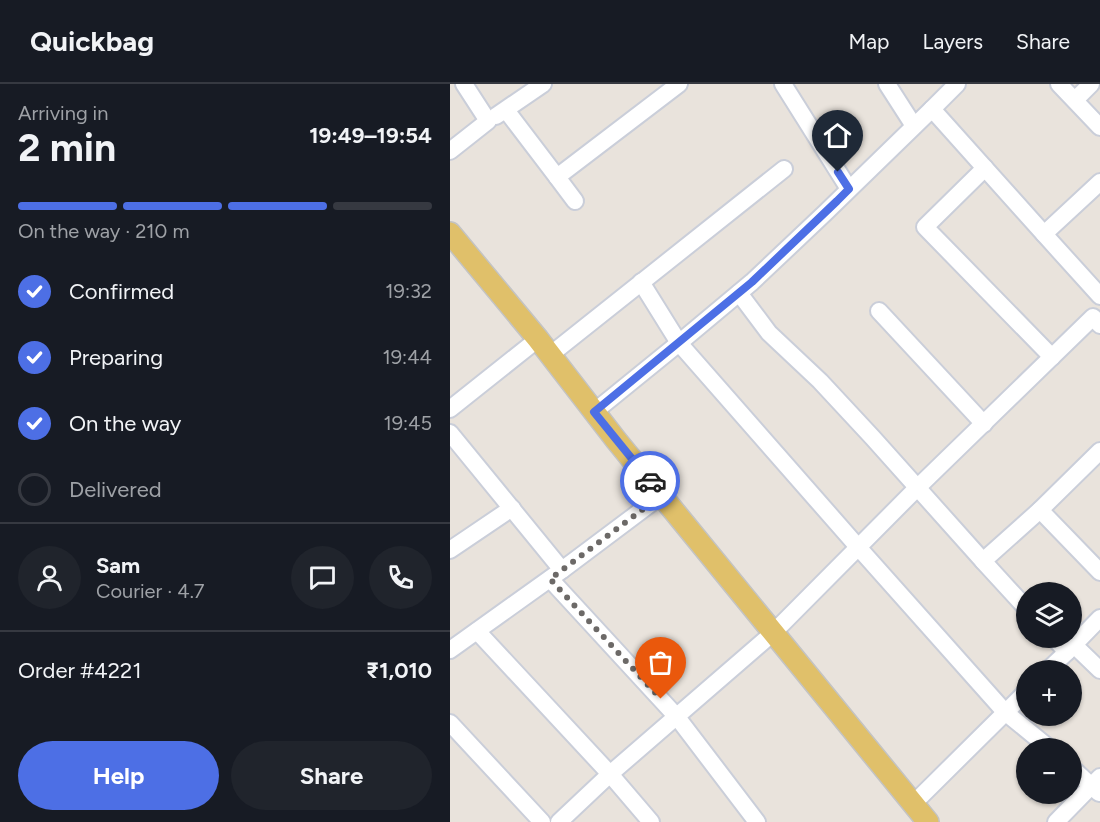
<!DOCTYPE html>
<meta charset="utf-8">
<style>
:root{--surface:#171b24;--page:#20242c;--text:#f1f3f6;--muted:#9ea1a6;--line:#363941;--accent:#4d6fe5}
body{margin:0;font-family:Figtree,sans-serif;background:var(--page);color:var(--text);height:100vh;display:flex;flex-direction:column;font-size:22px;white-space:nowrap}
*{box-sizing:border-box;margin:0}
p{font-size:20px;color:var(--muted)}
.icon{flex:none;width:33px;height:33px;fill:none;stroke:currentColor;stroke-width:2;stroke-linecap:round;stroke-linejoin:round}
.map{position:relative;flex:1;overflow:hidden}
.sheet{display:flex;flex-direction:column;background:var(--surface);width:450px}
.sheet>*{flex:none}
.fabs{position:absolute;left:566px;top:498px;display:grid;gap:12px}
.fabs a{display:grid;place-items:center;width:66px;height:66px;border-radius:50%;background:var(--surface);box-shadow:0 2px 4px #0004;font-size:30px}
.pin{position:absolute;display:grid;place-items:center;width:51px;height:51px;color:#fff;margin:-62px -26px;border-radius:50% 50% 50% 0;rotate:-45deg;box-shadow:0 0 6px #0007}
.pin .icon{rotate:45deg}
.courier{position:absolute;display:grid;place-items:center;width:60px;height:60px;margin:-30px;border:4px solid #4d6fe5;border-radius:50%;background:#fff;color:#222;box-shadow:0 2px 8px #0007}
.head em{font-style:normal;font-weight:700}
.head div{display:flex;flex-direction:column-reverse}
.head{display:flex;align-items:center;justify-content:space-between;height:102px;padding:0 18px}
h1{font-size:39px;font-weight:700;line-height:45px}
.bar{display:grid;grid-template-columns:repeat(4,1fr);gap:9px 6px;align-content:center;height:72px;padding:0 18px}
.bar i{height:8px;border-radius:4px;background:var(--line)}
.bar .on{background:var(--accent)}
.bar p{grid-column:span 4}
.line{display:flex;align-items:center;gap:15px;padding:0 18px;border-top:2px solid var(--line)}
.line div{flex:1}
.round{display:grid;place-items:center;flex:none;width:63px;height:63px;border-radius:32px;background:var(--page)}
ol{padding:0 18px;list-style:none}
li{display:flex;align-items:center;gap:18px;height:66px}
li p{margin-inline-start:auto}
li .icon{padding:6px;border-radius:50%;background:var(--accent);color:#fff;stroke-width:4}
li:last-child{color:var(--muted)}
li i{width:33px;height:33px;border:3px solid var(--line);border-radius:50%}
.primary-button{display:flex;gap:12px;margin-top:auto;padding:12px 18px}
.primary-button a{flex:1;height:69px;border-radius:36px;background:var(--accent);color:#fff;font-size:24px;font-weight:700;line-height:69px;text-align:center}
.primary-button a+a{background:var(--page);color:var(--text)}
header{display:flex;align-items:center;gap:36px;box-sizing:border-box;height:84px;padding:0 30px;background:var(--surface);border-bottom:2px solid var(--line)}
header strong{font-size:28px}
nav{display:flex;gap:33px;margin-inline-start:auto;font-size:21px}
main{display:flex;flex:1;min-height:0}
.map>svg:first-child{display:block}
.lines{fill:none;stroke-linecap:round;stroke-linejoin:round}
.minor-casing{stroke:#caced9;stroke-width:20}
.major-casing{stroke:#c3c3c3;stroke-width:24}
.minor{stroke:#fff;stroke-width:16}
.major{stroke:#e0c06a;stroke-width:21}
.done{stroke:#6c6967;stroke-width:6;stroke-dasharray:0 10.8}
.route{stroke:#4d6fe5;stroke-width:8}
</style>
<header>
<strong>Quickbag</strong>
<nav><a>Map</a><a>Layers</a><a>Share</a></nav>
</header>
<main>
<section class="sheet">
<div class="head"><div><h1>2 min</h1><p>Arriving in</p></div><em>19:49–19:54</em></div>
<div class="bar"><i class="on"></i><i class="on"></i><i class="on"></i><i></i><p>On the way · 210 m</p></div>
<ol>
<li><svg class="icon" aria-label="check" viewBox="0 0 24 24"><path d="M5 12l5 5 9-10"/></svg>Confirmed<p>19:32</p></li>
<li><svg class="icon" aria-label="check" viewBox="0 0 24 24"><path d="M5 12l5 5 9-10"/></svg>Preparing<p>19:44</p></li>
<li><svg class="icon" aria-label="check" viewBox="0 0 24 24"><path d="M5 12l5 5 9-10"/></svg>On the way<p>19:45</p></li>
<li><i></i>Delivered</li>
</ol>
<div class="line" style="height:108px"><a class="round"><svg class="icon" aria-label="person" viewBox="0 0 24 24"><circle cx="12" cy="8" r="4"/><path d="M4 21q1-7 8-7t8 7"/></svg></a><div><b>Sam</b><p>Courier · 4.7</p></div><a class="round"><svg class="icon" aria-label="chat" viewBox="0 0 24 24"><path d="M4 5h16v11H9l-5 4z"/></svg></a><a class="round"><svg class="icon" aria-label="phone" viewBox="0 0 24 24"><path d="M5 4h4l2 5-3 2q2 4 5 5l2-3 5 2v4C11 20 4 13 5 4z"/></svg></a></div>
<div class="line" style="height:78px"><div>Order #4221</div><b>₹1,010</b></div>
<div class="primary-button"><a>Help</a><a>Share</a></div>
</section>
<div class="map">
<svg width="650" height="738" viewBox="0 0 650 738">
<rect width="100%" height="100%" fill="#e9e3dc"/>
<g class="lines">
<g class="minor-casing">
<g id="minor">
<polyline points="333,0 399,105"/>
<polyline points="437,0 464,42"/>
<polyline points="609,0 650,43"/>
<polyline points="625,16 641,0"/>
<polyline points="482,25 507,0"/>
<polyline points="56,26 107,93 229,0"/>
<polyline points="46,32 93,0"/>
<polyline points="0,67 38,37 14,0"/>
<polyline points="535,84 475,143 602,273"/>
<polyline points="107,93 125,117"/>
<polyline points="650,98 594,150 650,212"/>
<polyline points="191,198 229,259 302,198 375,129 482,25 594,150"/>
<polyline points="289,209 319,249 370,297 423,354 533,477"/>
<polyline points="429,227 534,340"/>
<polyline points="100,271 334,85"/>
<polyline points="0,325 88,255"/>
<polyline points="144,328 229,259 408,463 555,628 599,664"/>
<polyline points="0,349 112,486"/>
<polyline points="590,426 650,488"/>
<polyline points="0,466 62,424"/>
<polyline points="100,495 227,633 307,738"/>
<polyline points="576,524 533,477 590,426 650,367"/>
<polyline points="27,547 160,690 201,738"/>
<polyline points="624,561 650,586"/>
<polyline points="0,566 112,486 212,411"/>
<polyline points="617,568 650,534"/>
<polyline points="598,586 617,568 604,554"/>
<polyline points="0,639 92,738"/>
<polyline points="621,683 649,709"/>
<polyline points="463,720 576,608"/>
<polyline points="109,738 160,690 323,549 467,404 643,233 650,241"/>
<polyline points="606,738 650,693"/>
</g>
</g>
<g class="major-casing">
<polyline id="major" points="0,149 88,255 166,356 478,738"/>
</g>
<use href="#minor" class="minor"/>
<use href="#major" class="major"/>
</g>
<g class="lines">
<polyline class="done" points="200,397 212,411 100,495 211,615"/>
<polyline class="route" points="200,397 144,328 302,198 387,117 399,105 388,88"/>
</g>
</svg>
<div class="fabs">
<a><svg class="icon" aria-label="layers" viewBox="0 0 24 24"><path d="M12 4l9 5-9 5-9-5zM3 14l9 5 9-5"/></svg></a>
<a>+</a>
<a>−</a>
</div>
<div class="pin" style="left:211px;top:615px;background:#ea580c"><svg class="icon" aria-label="bag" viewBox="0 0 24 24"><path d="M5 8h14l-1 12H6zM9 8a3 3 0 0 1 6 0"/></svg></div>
<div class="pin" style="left:388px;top:88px;background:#1f2937"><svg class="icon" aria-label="home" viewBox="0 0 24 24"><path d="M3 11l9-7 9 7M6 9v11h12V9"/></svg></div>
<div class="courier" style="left:200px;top:397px"><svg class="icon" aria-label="car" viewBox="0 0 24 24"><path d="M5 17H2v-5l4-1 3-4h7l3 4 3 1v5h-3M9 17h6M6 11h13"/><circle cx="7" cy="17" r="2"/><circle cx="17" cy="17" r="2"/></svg></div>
</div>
</main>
